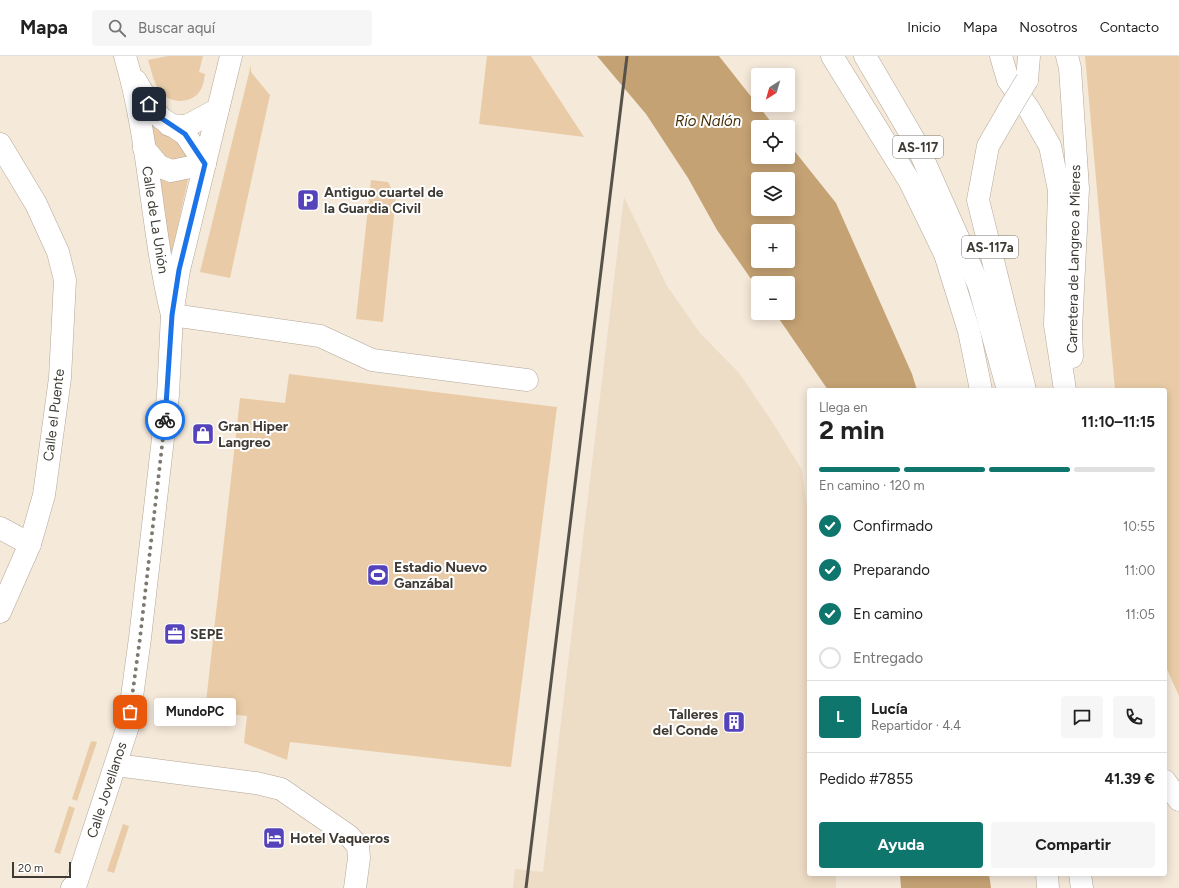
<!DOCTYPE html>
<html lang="es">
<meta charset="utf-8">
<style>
:root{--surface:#fff;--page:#f6f6f6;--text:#222;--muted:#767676;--line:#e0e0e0;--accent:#0f766e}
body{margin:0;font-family:Figtree,sans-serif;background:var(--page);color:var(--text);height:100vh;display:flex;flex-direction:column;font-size:15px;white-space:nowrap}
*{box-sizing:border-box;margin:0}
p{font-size:13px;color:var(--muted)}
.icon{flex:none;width:22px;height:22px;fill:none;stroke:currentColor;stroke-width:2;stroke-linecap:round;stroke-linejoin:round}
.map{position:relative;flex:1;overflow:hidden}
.side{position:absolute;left:807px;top:332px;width:360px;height:488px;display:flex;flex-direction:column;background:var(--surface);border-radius:4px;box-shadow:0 2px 10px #0003}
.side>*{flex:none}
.needle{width:26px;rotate:217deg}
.tools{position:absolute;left:751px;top:12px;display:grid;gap:8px}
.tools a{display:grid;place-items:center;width:44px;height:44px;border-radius:4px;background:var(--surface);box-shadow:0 2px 10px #0003;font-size:20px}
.scale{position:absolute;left:12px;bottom:10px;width:59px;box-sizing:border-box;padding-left:4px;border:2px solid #3f3b34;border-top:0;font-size:11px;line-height:14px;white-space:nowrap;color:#3f3b34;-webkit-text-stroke:3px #fff;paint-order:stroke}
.pin{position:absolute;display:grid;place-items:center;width:34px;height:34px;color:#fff;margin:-17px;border-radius:8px;box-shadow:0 2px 6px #0006}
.courier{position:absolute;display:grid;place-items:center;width:40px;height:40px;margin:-20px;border:3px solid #1a73e8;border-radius:50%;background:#fff;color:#222;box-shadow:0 1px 5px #0007}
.bubble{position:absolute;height:28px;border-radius:4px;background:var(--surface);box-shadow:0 2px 10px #0003;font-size:13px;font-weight:700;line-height:28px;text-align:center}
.overview em{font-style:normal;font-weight:700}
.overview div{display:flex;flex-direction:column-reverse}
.overview{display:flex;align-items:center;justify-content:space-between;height:68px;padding:0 12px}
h1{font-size:26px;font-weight:700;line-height:30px}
.bar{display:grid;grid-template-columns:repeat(4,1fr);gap:6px 4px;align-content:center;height:48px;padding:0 12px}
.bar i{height:5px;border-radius:3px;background:var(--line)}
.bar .active{background:var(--accent)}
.bar p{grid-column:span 4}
.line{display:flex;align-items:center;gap:10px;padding:0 12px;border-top:1px solid var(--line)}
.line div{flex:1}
.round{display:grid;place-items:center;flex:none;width:42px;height:42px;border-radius:4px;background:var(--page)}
ol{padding:0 12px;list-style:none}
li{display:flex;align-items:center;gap:12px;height:44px}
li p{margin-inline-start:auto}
li .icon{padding:4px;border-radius:50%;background:var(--accent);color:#fff;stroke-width:4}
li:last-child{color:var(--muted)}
li i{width:22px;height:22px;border:2px solid var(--line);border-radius:50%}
.primary-button{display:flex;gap:8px;margin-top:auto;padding:8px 12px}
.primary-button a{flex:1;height:46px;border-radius:4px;background:var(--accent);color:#fff;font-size:16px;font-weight:700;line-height:46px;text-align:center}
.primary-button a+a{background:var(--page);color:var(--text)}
header{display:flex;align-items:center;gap:24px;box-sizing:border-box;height:56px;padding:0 20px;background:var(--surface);border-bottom:1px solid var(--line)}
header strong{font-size:19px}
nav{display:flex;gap:22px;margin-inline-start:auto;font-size:14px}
.search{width:280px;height:36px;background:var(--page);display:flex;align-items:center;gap:10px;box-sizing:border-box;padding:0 14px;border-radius:4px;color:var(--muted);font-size:15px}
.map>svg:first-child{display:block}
.built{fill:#eddcc6}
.green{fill:#e9cca7}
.water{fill:#c5a274;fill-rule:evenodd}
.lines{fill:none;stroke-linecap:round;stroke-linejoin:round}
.minor-casing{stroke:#b2a698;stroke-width:23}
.tertiary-casing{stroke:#b2a698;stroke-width:23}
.secondary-casing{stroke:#b2a698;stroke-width:23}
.primary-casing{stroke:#b2a698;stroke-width:23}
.motorway-casing{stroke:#b2a698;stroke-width:23}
.minor{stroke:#fff;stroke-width:22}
.tertiary{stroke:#fff;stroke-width:22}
.secondary{stroke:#fff;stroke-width:22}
.primary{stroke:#fff;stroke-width:22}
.motorway{stroke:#fff;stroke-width:22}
.rail{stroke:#565149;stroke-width:3}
.motorway-bridge-casing{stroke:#b2a698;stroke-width:23;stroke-linecap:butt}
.motorway-bridge{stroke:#fff;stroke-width:22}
.done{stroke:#7f786e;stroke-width:4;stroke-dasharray:0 7.2}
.route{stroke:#1a73e8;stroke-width:5}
.labels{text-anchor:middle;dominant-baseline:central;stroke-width:4;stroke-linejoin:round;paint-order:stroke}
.shield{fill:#fff;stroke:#797671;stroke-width:1}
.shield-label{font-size:13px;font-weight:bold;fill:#3f3b34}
.poi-label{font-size:14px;font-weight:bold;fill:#3f3b34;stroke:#fff;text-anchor:start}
.street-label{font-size:14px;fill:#3f3b34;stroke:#fff}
.water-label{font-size:15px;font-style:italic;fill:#452d06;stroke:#fff}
</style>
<header>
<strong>Mapa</strong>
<div class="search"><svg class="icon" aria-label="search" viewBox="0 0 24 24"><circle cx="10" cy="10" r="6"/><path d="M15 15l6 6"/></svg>Buscar aquí</div>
<nav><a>Inicio</a><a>Mapa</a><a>Nosotros</a><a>Contacto</a></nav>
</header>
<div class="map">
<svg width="1179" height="832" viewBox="0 0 1179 832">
<rect width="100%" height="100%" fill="#f5e9da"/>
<polygon class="built" points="624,141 667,230 700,277 739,317 771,364 802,414 809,466 809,818 836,818 836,832 513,832 515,813 543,816"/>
<g class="green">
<path d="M168 0H203L199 16 205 18C204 22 204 27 202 31 195 49 169 49 159 34 153 25 151 13 148 4Z"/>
<polygon points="487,0 531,0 584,81 479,68"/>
<polygon points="1085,0 1179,0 1179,640 1165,609 1165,334 1115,334"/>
<polygon points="251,9 251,16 270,39 230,222 200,216"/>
<polygon points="142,46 182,87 188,101 173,107 158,101"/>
<polygon points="154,114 189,119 168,214"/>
<polygon points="371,124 388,126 396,141 383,266 356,263"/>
<polygon points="289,318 557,351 511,711 290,686 287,704 244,687 247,660 205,655 240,342 285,347"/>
<polygon points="91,685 97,686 77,745 72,743"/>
<polygon points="69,750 75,752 60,798 54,796"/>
<polygon points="123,768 129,770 114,817 107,815"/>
</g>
<g class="water">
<path d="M597 0H719L775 71H758V101H788V87L836 147 912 318 917 334H828L775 257H788V227H758V233L717 174 688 122 646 58ZM758 123H788V153H758ZM758 175H788V205H758Z"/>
<polygon points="900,818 989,818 991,832 901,832"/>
</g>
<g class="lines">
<g class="minor-casing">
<g id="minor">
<path d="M125 0C150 84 151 174 172 259L320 280 372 304 527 324"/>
<polyline points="136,25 149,47 161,62 185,78 205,108 171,115 159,110 144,92"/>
<polyline points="169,69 187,70 218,53"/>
<polyline points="0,472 30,488"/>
<polyline points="116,709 256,727 281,733 349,780 358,790 359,802 355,832"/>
</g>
</g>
<g class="tertiary-casing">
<g id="tertiary">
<polyline points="0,88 36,148 58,196 65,224 60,322 44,439 30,488 0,556"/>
<polyline points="72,832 76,828 128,670 140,582 168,339 172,259 179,214 231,0"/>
</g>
</g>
<g class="secondary-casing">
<g id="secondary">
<polyline points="1001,0 1008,24 1029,53 1050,90 1059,134 1055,269 1065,334"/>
<polyline points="1067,0 1070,12 1078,133 1071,273 1072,301"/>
<polyline points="1165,725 1179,744"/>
</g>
</g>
<g class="primary-casing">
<polyline id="primary" points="865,0 916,87 960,186"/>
</g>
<g class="motorway-casing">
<g id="motorway">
<polyline points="832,0 910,126 945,198 969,275 981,334"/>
<polyline points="1027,24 1029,0"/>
<polyline points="1010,52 988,90 978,144 1025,334"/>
<polyline points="960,186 979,230 1008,334"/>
<polyline points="1047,818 1048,832"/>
<polyline points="1080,818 1082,832"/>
</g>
</g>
<use href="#minor" class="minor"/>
<use href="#tertiary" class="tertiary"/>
<use href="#secondary" class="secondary"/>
<use href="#primary" class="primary"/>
<use href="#motorway" class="motorway"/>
<polyline class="rail" points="526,832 627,0"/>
<g class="motorway-bridge-casing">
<polyline id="motorway-bridge" points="1010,52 1027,24"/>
</g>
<use href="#motorway-bridge" class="motorway-bridge"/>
</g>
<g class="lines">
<polyline class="done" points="130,656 140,582 165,364"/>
<polyline class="route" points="149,48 161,62 185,78 205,108 179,214 172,259 165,364"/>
</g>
<defs>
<g id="parking-square" transform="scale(1.15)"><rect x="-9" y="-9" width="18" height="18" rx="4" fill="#5443ba" stroke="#fff"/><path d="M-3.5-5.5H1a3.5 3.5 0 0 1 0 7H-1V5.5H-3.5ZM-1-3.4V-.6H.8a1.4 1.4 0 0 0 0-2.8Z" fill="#fff"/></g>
<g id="shop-square" transform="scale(1.15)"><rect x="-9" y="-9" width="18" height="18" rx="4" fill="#5443ba" stroke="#fff"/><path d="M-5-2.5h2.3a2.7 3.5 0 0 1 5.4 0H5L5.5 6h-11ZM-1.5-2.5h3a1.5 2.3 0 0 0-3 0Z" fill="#fff"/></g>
<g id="stadium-square" transform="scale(1.15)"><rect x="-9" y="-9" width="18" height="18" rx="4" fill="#5443ba" stroke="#fff"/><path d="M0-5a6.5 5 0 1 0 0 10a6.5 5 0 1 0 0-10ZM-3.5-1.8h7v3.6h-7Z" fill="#fff"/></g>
<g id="office-square" transform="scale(1.15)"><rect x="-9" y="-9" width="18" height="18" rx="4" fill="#5443ba" stroke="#fff"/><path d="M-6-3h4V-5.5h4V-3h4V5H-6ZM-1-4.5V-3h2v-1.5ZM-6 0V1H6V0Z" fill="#fff"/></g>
<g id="building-square" transform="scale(1.15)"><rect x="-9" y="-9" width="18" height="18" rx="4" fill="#5443ba" stroke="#fff"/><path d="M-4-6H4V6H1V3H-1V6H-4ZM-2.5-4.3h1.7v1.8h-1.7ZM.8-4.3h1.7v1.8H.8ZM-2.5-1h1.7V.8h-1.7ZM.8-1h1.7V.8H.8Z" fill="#fff"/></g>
<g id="hotel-square" transform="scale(1.15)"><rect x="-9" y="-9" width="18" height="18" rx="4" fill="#5443ba" stroke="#fff"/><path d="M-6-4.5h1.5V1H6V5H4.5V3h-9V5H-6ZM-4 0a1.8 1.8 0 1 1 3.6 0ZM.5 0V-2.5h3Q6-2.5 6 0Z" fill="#fff"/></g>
</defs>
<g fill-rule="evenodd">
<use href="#parking-square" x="308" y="144"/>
<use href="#shop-square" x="203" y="378"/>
<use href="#stadium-square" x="378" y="519"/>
<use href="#office-square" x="175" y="578"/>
<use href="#building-square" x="734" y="666"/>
<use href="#hotel-square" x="274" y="782"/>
</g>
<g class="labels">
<g class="shield">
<rect x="893" y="80" width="50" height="22" rx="3"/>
<rect x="962" y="180" width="56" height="22" rx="3"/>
</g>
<g class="shield-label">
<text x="918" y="91">AS-117</text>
<text x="990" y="191">AS-117a</text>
</g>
<g class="poi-label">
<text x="324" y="136">Antiguo cuartel de<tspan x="324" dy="16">la Guardia Civil</tspan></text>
<text x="218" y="370">Gran Hiper<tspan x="218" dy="16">Langreo</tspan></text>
<text x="394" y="511">Estadio Nuevo<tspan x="394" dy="16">Ganzábal</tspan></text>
<text x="190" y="578">SEPE</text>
<text x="718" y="658" text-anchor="end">Talleres<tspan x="718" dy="16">del Conde</tspan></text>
<text x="290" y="782">Hotel Vaqueros</text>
</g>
<g class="street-label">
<text transform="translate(155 164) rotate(81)">Calle de La Unión</text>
<text transform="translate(1074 203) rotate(-89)">Carretera de Langreo a Mieres</text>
<text transform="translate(54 359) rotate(-83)">Calle el Puente</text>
<text transform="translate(107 734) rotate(-72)">Calle Jovellanos</text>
</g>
<g class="water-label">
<text x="708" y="65">Río Nalón</text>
</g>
</g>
</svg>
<div class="tools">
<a><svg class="needle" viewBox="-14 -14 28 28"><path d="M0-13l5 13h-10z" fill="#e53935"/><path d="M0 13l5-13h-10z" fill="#767676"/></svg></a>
<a><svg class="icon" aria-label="locate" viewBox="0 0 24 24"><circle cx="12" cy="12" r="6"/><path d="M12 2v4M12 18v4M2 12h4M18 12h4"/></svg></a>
<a><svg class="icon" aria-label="layers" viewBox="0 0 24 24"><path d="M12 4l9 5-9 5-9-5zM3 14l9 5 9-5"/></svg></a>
<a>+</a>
<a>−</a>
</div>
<div class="scale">20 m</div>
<div class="pin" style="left:130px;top:656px;background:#ea580c"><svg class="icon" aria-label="bag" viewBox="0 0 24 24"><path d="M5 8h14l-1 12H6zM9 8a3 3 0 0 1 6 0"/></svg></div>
<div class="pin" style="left:149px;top:48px;background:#1f2937"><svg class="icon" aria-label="home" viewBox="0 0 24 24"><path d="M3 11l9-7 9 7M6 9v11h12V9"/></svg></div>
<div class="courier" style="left:165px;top:364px"><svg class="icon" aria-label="bike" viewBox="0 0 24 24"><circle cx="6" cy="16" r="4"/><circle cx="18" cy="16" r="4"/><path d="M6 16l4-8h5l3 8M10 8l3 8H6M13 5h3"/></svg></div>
<div class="bubble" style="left:154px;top:642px;width:82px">MundoPC</div>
<section class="side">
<div class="overview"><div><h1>2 min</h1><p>Llega en</p></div><em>11:10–11:15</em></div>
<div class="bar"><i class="active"></i><i class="active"></i><i class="active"></i><i></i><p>En camino · 120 m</p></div>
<ol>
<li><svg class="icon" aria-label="check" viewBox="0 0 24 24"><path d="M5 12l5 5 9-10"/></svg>Confirmado<p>10:55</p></li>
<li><svg class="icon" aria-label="check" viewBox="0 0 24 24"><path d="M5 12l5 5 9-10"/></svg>Preparando<p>11:00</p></li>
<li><svg class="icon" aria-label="check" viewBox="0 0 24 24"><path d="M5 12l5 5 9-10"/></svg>En camino<p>11:05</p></li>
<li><i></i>Entregado</li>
</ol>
<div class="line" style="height:72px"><b class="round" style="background:var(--accent);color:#fff">L</b><div><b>Lucía</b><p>Repartidor · 4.4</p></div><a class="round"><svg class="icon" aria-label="chat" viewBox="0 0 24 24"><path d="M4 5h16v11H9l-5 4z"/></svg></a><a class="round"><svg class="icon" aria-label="phone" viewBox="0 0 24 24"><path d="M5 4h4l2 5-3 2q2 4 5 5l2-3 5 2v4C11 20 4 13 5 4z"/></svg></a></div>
<div class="line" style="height:52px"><div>Pedido #7855</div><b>41.39 €</b></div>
<div class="primary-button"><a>Ayuda</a><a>Compartir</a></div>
</section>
</div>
